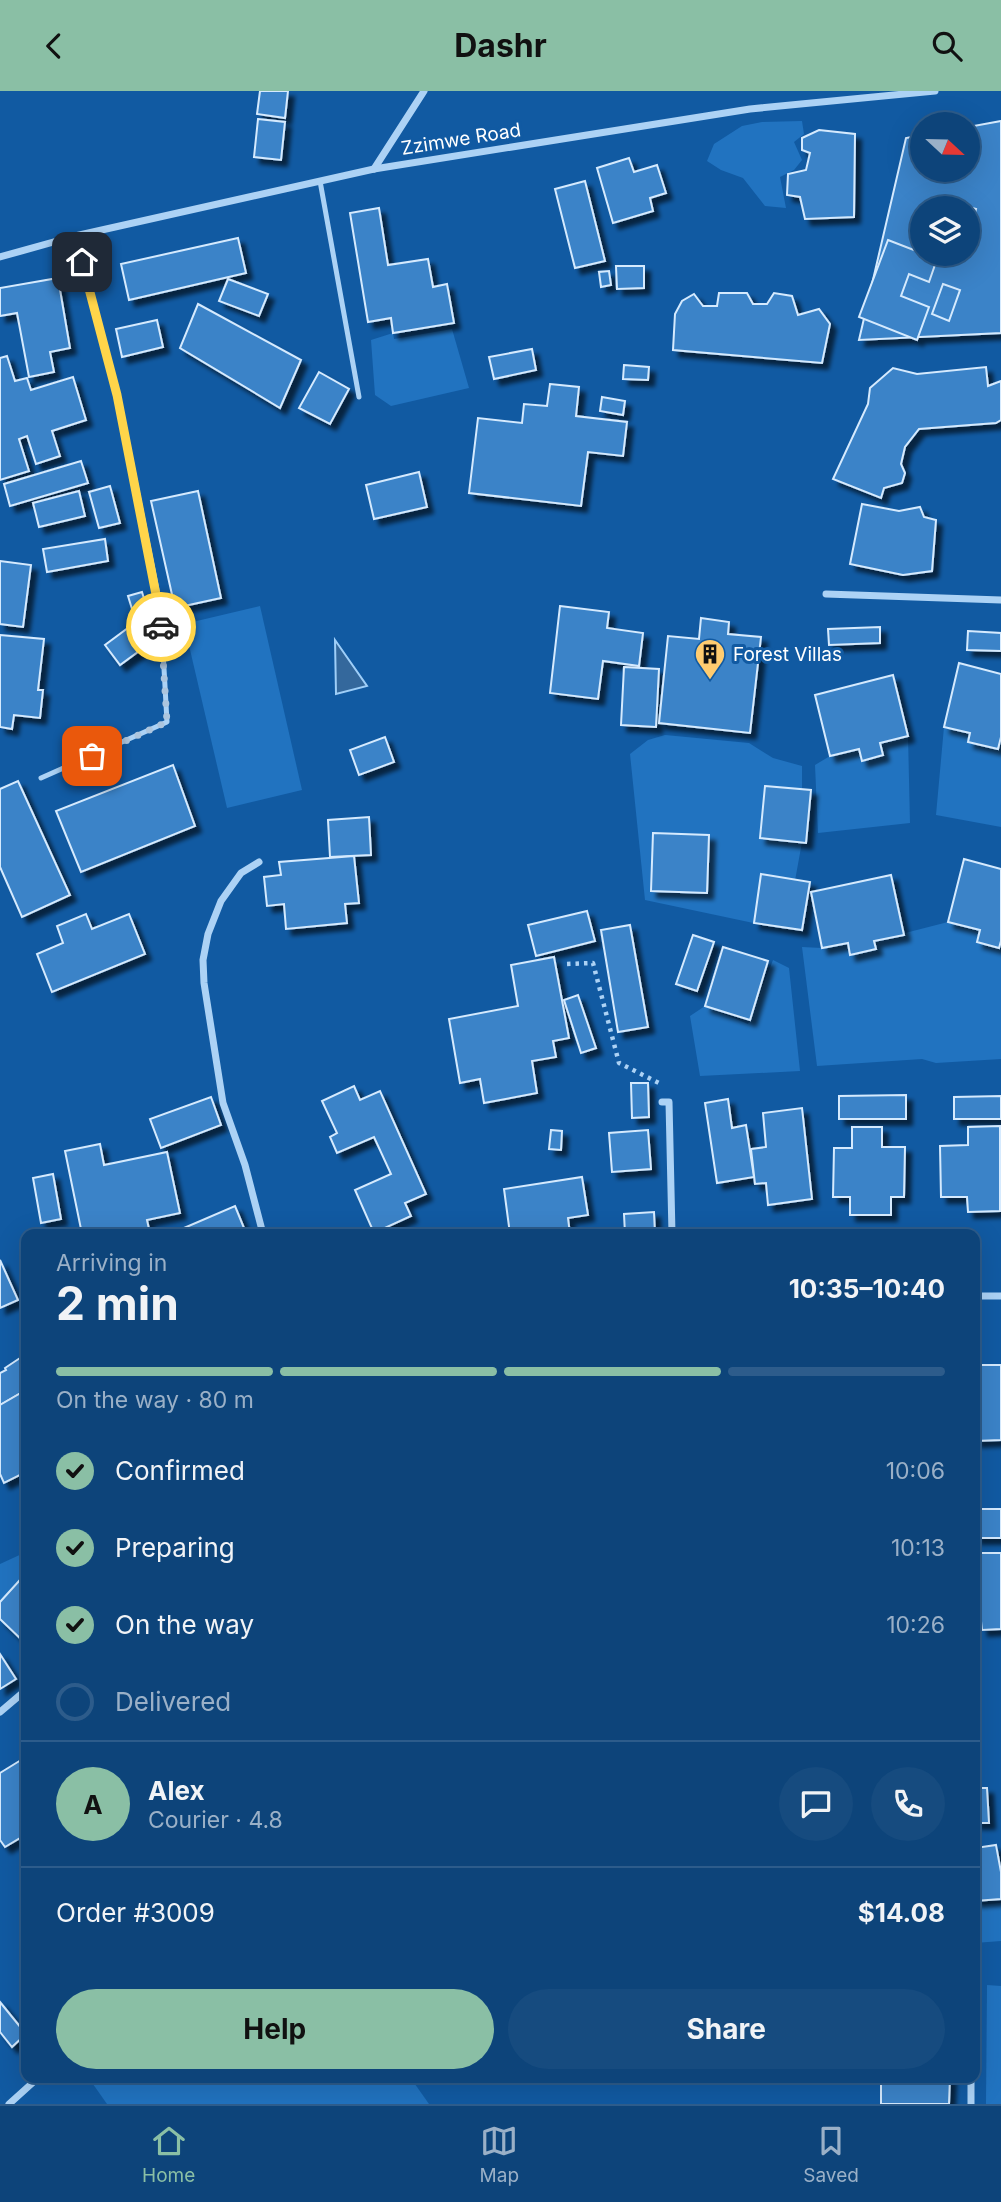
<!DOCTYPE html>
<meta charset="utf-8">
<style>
:root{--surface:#0d447a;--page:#164b7f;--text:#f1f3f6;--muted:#9ab0c7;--line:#2d5c8b;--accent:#8abfa5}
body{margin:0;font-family:Inter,sans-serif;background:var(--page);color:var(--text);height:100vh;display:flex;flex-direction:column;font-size:26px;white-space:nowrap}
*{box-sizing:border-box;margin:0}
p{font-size:23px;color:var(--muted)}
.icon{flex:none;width:38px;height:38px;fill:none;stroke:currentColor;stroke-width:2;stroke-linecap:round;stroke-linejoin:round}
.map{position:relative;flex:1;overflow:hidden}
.sheet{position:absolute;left:21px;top:1138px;width:959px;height:854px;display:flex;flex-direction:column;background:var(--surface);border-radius:14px;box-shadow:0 7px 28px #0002,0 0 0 2px var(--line)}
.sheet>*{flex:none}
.needle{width:46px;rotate:112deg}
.fabs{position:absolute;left:910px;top:21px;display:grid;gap:14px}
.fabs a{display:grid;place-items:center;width:70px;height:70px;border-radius:50%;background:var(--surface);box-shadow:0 7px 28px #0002,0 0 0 2px var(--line);font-size:35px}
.pin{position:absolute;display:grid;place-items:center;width:60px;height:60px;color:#fff;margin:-30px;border-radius:14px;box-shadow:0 4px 10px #0006}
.courier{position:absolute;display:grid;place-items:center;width:70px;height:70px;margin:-35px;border:5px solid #ffd54a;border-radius:50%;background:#fff;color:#222;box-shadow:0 2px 9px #0007}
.overview em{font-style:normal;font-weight:700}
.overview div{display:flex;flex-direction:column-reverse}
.overview{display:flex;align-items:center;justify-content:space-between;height:119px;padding:0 35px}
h1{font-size:46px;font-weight:700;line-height:52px}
.bar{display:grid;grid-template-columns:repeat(4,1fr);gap:10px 7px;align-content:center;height:84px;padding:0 35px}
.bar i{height:9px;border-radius:5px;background:var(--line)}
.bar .on{background:var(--accent)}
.bar p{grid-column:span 4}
.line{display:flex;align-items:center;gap:18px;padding:0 35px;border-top:2px solid var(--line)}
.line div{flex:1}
.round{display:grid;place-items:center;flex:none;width:74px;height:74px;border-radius:37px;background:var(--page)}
ol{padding:0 35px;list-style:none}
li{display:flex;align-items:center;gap:21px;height:77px}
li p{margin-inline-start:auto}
li .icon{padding:7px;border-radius:50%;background:var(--accent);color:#111;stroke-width:4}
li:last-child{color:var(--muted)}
li i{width:38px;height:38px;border:4px solid var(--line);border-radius:50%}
.primary-button{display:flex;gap:14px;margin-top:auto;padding:14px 35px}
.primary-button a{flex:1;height:80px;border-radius:42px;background:var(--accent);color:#111;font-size:28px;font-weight:700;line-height:80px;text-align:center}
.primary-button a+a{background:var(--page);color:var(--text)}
header{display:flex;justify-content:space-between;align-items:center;height:91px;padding:0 35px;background:var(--accent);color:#111;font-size:32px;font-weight:700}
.tab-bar{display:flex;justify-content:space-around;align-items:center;height:98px;border-top:2px solid var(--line);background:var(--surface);font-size:19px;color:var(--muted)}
.tab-bar a{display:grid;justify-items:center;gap:4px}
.tab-bar .on{color:var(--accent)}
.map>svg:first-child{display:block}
.green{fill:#2173c0}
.water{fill:#34689c;stroke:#9ecef8;stroke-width:2}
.building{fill:#3a83c8;stroke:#d5eafe;stroke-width:2;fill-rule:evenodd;filter:url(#shadow)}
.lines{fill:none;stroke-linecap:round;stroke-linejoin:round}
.path{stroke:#acd2f5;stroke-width:4.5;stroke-dasharray:3.5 5;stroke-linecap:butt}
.service{stroke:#acd2f5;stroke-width:5}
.minor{stroke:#acd2f5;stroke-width:7}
.done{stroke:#acc5de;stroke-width:7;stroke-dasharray:0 12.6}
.route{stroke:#ffd54a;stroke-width:9}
.labels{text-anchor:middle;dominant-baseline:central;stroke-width:6;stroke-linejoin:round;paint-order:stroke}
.street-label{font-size:19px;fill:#fff;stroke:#115aa2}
.poi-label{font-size:19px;fill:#fff;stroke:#115aa2;text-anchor:start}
</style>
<header><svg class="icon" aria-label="back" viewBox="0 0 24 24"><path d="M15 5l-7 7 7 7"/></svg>Dashr<svg class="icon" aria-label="search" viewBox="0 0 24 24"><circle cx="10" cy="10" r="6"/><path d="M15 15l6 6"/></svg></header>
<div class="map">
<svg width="1001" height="2013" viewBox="0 0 1001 2013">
<defs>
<filter id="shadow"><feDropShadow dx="6" dy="6" stdDeviation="2" flood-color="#0009"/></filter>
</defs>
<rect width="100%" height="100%" fill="#115aa2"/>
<g class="green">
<polygon points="802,30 804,43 794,51 802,69 794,79 780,86 786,117 765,115 743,87 721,79 707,70 714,53 742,35 762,31"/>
<polygon points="452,238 469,297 391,315 375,304 371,249 393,242 394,248"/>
<polygon points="260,515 302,699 227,717 184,533"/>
<polygon points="944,636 970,642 968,651 998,658 1001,646 1001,736 936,724"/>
<polygon points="665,644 749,652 773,667 802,675 802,751 786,839 645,809 630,663 648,649"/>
<polygon points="908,645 910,732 818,742 815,674 830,665 859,658 862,670 883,665 880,652"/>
<polygon points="948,831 980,839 977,851 999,857 1001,850 1001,968 936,972 922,968 817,975 802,856 822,857 848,852 850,863 874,850"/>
<polygon points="773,869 789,877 800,980 700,985 690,925 705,915 748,933"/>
<polygon points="26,1461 26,1549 22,1553 0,1523 0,1473"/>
<polygon points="1001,1812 1001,1850 975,1852 975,1814"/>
<polygon points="987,1894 1001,1895 1001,2013 986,2013"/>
<polygon points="88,1986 410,1986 429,2013 107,2013"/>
</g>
<polygon class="water" points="335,549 367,595 336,603"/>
<g class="building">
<polygon points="260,0 288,0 285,27 257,23"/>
<polygon points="258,28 285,31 281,69 254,66"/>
<path d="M1001 30V242L859 249 906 47 922 44V79H968V36ZM922 117H968V163H922Z"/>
<polygon points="819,39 855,43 854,126 805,128 800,106 787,104 788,83 806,79 810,62 802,59 802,47"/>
<polygon points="629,67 634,81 657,74 666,102 650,107 653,120 613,132 597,77"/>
<polygon points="585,90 605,170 575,177 555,98"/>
<polygon points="939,108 976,118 968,150 968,117 936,117"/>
<polygon points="379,117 388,174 428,168 433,196 447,193 454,232 393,242 391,227 368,231 350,122"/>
<polygon points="238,147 246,182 129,209 121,173"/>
<polygon points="888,149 937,168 929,191 909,183 901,205 929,216 917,249 859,226"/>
<polygon points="616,175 644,175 644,197 617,198"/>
<polygon points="609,180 611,194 601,196 599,181"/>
<polygon points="58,187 70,257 50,261 54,281 29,286 17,222 0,225 0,197"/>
<polygon points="228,188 268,203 259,225 219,210"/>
<polygon points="943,193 960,199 949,230 932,223"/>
<polygon points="719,202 747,202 753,213 767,213 774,202 792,205 798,224 819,218 830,233 822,272 673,259 675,223 682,210 694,203 703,215 717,215"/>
<polygon points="198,213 301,269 280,317 180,257"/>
<polygon points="157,229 163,256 122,266 116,238"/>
<polygon points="532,258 536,279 494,288 489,266"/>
<polygon points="7,265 15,290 27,287 31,299 73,286 86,329 52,340 60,365 36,373 27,345 19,348 29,380 0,389 0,267"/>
<polygon points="624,274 649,276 648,289 623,288"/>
<polygon points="986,276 988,295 1001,290 1001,329 996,332 919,338 905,356 901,373 905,382 902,392 884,397 881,407 833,388 868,313 870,297 893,277 917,283"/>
<polygon points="319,281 349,298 330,333 299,317"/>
<polygon points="550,293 579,296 576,325 627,331 623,365 588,361 581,415 469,402 478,327 522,332 524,313 547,315"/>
<polygon points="602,306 625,310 623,324 600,320"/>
<polygon points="81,370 88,392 10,415 4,393"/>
<polygon points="419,381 427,416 374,428 366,394"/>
<polygon points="110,395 120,432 99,437 89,401"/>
<polygon points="79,400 85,425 39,436 33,412"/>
<polygon points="198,400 221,507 175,517 151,410"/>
<polygon points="862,413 899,420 920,416 924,426 936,429 932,480 903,484 850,473"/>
<polygon points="105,448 108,470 47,481 43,458"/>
<polygon points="0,470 31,474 23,536 0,533"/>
<polygon points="142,501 150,527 136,531 128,505"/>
<polygon points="560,515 609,521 607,537 643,542 639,575 603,570 598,608 550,602"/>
<polygon points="701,527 729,531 728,543 761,546 750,642 659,632 668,545 699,548"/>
<polygon points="136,531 150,552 120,574 105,554"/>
<polygon points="880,536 880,552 829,554 828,538"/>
<polygon points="968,540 1001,542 1001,560 967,559"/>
<polygon points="0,544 44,548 38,599 43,599 40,627 14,624 12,638 0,636"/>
<polygon points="959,572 1001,583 1001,646 998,658 968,651 970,642 944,636"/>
<polygon points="624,576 659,578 656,636 621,634"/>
<polygon points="893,584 908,645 880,652 883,664 862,670 859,658 830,665 815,604"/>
<polygon points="385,646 394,671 359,684 350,659"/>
<polygon points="173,674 195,735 81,781 56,720"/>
<polygon points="18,690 70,804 22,826 0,776 0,698"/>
<polygon points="765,695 811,699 806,752 760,747"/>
<polygon points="369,726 371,764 330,766 328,729"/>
<polygon points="653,742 709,744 707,802 651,800"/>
<polygon points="354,765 359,812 345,813 347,832 286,838 284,813 267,815 264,786 281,784 279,771"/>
<polygon points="964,768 1001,778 1001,850 999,857 977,851 980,839 948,831"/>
<polygon points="761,783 810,791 802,839 754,832"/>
<polygon points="891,784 904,844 874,850 876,858 850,864 848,852 822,857 811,801"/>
<polygon points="587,820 595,850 536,865 528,834"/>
<polygon points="86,823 92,838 129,823 145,863 52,901 37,863 63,852 57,835"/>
<polygon points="630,834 648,936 618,941 601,839"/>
<polygon points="693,844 714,851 697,900 676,893"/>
<polygon points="723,856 768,870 750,929 705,915"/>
<polygon points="554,866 569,947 553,950 556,966 532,970 537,1002 484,1012 480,988 460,992 449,928 518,915 511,874"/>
<polygon points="578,904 596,957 581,962 564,909"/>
<polygon points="631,992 648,992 649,1026 632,1027"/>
<polygon points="354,995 360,1009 380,1000 426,1103 405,1112 411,1125 374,1142 355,1099 391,1083 374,1046 337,1062 330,1046 337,1042 322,1010"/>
<polygon points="906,1004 906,1028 839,1028 839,1005"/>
<polygon points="1001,1005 1001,1028 954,1028 954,1006"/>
<polygon points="211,1006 221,1034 161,1057 150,1028"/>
<polygon points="728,1008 732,1037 746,1034 754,1086 717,1092 705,1012"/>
<polygon points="802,1017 812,1108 768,1114 766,1092 755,1093 751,1058 766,1056 763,1022"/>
<polygon points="1000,1035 1000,1120 968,1121 967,1106 941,1106 940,1055 968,1054 968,1036"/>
<polygon points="852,1036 882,1036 882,1056 905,1056 904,1106 891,1106 891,1124 850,1124 850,1106 833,1106 834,1057 852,1057"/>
<polygon points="551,1039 562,1040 561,1059 549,1058"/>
<polygon points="648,1039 651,1078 612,1081 609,1042"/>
<polygon points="100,1053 104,1074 167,1061 180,1122 147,1129 149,1138 124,1143 82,1143 65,1060"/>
<polygon points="53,1083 61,1128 41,1132 33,1087"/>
<polygon points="582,1086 588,1124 568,1127 570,1143 510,1143 504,1098"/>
<polygon points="235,1115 244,1137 229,1143 170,1143"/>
<polygon points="654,1121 655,1143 625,1143 624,1123"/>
<polygon points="0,1169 18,1209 0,1217"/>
<polygon points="26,1263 26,1299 0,1314 0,1282 6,1279 5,1277"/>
<polygon points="975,1274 1001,1274 1001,1349 975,1350"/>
<polygon points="26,1299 26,1381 4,1392 0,1383 0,1314"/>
<rect x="975" y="1418" width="26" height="29"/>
<polygon points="975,1462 1001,1462 1001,1538 982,1539 980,1521 975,1521"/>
<polygon points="19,1490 26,1497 26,1553 0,1528 0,1511"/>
<polygon points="0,1563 16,1588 0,1598"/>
<polygon points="21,1669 26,1677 26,1753 22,1746 5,1756 0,1749 0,1682"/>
<polygon points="975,1697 987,1697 989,1732 975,1732"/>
<polygon points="996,1754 1001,1781 1001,1808 975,1810 975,1757"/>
<polygon points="0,1911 26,1943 12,1956 0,1941"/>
<polygon points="881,1986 950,1986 949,2013 881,2013"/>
</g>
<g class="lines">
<polyline class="path" points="567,873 593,872 619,972 659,992"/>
<g class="service">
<polyline points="320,90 359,306"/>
<polyline points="41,687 167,631 161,524"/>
</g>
<g class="minor">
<polyline points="374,78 424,0"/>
<polyline points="75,145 117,304 161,524"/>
<polyline points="0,166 75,145 374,78 750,18 935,0"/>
<polyline points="826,503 1001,509"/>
<polyline points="259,771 241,782 221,810 208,843 203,869 204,892 223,1012 245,1074 263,1143"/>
<polyline points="662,1011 669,1011 672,1143"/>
<polyline points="975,1205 1001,1205"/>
<polyline points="0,1621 26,1599"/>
<polyline points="971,1986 971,2013"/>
<polyline points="9,2013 39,1986"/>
</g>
</g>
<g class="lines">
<polyline class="done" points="92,665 167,631 161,536"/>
<polyline class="route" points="82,171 117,304 160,524 161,536"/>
</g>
<defs>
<g id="building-pin" transform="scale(1.575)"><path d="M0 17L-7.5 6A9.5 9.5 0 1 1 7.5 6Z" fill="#ffcc70" stroke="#115aa2"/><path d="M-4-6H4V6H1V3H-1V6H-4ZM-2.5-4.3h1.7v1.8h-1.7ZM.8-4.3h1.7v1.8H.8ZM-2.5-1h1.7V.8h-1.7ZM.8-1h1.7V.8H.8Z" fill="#111"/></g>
</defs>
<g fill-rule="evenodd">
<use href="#building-pin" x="710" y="563"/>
</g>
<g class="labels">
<g class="street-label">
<text transform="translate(461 48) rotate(-9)">Zzimwe Road</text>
</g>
<g class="poi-label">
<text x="733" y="563">Forest Villas</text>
</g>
</g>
</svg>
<div class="fabs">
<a><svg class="needle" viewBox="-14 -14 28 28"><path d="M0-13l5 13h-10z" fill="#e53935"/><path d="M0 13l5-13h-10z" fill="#9ab0c7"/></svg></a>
<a><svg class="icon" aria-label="layers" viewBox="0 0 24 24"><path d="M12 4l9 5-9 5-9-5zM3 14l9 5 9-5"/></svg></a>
</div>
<div class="pin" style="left:92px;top:665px;background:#ea580c"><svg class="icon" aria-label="bag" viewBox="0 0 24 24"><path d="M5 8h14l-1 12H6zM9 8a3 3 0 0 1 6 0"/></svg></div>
<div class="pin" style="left:82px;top:171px;background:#1f2937"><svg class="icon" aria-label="home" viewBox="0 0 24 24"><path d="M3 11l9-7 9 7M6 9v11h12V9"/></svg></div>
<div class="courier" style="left:161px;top:536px"><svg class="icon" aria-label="car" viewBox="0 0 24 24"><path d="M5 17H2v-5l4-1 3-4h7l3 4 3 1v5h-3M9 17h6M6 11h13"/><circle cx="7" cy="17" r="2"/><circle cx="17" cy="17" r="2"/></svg></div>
<section class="sheet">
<div class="overview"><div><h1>2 min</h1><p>Arriving in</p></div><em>10:35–10:40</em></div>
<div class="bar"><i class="on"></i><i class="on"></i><i class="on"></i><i></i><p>On the way · 80 m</p></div>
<ol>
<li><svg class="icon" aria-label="check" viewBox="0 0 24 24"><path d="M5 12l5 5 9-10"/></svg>Confirmed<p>10:06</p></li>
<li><svg class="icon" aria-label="check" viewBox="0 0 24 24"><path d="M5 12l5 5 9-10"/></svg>Preparing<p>10:13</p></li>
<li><svg class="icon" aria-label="check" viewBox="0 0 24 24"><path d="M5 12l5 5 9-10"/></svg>On the way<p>10:26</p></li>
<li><i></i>Delivered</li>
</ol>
<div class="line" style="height:126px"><b class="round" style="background:var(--accent);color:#111">A</b><div><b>Alex</b><p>Courier · 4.8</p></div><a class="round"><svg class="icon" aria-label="chat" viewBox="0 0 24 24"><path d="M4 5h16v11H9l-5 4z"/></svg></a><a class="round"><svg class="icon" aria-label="phone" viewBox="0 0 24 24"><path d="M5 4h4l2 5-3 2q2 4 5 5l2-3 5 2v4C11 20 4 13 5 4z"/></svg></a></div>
<div class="line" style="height:91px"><div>Order #3009</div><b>$14.08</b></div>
<div class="primary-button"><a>Help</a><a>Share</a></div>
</section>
</div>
<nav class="tab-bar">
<a class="on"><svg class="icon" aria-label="home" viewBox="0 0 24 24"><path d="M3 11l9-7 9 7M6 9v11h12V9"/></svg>Home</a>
<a><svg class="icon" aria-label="map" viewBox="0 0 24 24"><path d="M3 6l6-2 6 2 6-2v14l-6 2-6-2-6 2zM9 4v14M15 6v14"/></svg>Map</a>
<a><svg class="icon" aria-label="saved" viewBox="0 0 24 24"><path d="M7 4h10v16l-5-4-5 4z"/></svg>Saved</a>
</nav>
